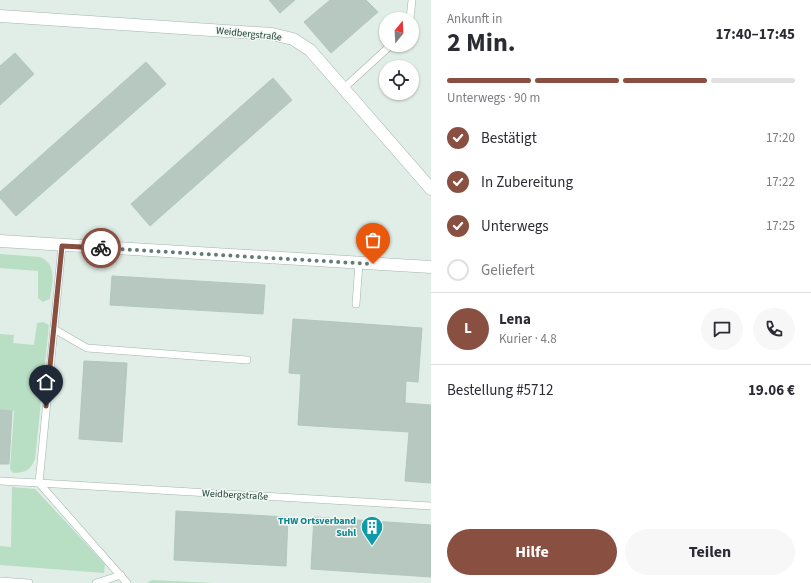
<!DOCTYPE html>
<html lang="de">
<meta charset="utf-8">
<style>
:root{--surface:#fff;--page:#f7f7f7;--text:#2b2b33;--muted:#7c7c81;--line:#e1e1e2;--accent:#894f40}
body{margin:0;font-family:"Source Sans 3",sans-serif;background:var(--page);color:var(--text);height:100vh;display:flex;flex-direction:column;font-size:15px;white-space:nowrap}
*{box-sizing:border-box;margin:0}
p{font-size:13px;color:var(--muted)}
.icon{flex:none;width:22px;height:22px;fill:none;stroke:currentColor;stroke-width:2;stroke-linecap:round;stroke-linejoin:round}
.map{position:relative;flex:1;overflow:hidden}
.sheet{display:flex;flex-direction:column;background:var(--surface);width:380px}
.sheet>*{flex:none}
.needle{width:26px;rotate:18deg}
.buttons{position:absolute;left:379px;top:12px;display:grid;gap:8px}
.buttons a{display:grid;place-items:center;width:40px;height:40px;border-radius:50%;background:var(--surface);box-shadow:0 1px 3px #0004;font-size:20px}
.pin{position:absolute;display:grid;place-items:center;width:34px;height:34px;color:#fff;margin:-41px -17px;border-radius:50% 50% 50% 0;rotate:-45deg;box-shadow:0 0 4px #0007}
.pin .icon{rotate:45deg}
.courier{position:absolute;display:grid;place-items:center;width:40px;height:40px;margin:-20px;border:3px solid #894f40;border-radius:50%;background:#fff;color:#222;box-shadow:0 1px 5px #0007}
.overview em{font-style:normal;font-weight:700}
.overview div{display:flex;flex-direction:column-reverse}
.overview{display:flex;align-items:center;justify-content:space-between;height:68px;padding:0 16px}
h1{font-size:26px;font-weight:700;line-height:30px}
.bar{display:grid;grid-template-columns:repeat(4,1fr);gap:6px 4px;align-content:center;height:48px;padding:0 16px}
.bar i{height:5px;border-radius:3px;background:var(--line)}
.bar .on{background:var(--accent)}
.bar p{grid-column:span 4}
.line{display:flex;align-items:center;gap:10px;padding:0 16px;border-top:1px solid var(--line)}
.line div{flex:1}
.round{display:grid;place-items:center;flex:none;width:42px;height:42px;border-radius:21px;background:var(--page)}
ol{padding:0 16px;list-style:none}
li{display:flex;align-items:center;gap:12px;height:44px}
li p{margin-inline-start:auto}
li .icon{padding:4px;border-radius:50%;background:var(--accent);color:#fff;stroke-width:4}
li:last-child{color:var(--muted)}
li i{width:22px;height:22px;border:2px solid var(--line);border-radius:50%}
.action{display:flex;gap:8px;margin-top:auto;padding:8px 16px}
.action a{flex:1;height:46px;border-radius:24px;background:var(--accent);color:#fff;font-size:16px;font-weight:700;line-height:46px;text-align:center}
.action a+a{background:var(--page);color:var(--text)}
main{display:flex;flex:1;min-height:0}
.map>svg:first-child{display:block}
.green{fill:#b8dfc3}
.building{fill:#b6c8c0;stroke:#b3c7bf}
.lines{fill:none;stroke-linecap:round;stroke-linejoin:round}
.lane-casing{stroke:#a3b5af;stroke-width:8}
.street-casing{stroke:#a3b5af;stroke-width:13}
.lane{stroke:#fff;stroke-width:7}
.street{stroke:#fff;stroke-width:12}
.done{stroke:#647c75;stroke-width:4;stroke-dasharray:0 7.2}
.route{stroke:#894f40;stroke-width:5}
.labels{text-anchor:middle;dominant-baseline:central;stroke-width:3;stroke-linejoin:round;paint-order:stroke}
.street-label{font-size:10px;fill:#203f37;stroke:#f2f9f5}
.culture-label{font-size:10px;font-weight:bold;fill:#0d838f;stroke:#f2f9f5;text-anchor:end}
</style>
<main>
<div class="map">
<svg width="431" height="583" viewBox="0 0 431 583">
<rect width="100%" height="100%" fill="#e1ede7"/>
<g class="green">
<path d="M0 254 40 257C58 264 52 285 50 299L43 302 38 298V271L0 268Z"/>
<path d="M43 322 49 325 35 459C31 470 25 473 13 473L10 469 14 411 0 410V334L14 335 13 343 34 345 37 323Z"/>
<polygon points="12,487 35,489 105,564 104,573 0,565 0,546 11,547"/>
<polygon points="152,580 214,583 147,583"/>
</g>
<g class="building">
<polygon points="269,0 295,0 280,13"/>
<polygon points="330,0 366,0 378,12 331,53 304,22"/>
<polygon points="15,53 34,74 0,105 0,66"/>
<polygon points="146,62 166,84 16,216 0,198 0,192"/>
<polygon points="273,78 292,100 150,226 131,204"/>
<polygon points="112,276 265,285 263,314 110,305"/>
<polygon points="293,319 422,328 418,382 406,381 405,403 431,405 431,483 405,481 409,432 298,425 301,374 289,373"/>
<polygon points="84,361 127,363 122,442 79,439"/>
<polygon points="0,410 12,411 9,464 0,464"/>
<polygon points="176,511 288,517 286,566 174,560"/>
<polygon points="314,517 431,525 431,577 311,569"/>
</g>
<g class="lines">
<g class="lane-casing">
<g id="lane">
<polyline points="410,19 412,0"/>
<polyline points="344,88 391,45"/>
<polyline points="62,246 39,483 431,506"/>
<polyline points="356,304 359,263"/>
<polyline points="54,329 87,348 247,360"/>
<polyline points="0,481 39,483 127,583"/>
<polyline points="0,581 29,583"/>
<polyline points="96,583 121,575"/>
</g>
</g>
<g class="street-casing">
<g id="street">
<polyline points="0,16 272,34 293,39 310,50 431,189"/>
<polyline points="0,241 431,267"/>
</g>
</g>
<use href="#lane" class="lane"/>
<use href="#street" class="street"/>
</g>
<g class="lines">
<polyline class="done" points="101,248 373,264"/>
<polyline class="route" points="46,406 62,246 101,248"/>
</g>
<defs>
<g id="building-pin" transform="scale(1.15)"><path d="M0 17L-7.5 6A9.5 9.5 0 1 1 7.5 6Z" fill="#0f9aa8" stroke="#f2f9f5"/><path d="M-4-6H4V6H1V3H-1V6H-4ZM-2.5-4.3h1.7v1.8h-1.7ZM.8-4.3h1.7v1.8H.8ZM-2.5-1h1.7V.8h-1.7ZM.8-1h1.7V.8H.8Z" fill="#fff"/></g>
</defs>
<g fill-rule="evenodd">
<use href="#building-pin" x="372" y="527"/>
</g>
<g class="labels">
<g class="street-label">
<text transform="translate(249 34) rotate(6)">Weidbergstraße</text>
<text transform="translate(235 495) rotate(3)">Weidbergstraße</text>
</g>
<g class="culture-label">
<text x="356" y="521">THW Ortsverband<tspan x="356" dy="12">Suhl</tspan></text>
</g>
</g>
</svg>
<div class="buttons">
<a><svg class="needle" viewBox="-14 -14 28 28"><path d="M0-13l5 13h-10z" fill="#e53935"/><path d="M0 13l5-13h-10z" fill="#7c7c81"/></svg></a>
<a><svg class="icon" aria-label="locate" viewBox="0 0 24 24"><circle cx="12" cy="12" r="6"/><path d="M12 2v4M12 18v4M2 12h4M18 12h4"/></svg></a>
</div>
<div class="pin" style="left:373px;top:264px;background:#ea580c"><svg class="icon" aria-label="bag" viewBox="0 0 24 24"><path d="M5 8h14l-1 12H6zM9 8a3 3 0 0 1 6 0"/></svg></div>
<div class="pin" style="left:46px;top:406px;background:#1f2937"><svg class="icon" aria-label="home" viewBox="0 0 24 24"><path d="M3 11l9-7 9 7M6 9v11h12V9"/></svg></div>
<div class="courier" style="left:101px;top:248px"><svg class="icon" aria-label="bike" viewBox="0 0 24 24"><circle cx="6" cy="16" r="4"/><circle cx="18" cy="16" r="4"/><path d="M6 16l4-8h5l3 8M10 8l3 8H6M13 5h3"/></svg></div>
</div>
<section class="sheet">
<div class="overview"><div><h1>2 Min.</h1><p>Ankunft in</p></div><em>17:40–17:45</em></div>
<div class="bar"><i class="on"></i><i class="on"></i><i class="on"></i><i></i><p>Unterwegs · 90 m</p></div>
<ol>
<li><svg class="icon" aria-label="check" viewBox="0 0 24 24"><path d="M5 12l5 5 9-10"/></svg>Bestätigt<p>17:20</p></li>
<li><svg class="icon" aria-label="check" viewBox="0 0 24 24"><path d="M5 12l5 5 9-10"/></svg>In Zubereitung<p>17:22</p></li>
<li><svg class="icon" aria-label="check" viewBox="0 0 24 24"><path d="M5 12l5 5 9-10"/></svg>Unterwegs<p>17:25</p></li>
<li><i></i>Geliefert</li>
</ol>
<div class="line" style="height:72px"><b class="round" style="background:var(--accent);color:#fff">L</b><div><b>Lena</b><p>Kurier · 4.8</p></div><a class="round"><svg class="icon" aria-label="chat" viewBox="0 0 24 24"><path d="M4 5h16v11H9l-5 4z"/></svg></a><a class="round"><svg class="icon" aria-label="phone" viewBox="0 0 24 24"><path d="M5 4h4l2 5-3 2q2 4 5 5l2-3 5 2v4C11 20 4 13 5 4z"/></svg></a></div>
<div class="line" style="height:52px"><div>Bestellung #5712</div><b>19.06 €</b></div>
<div class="action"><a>Hilfe</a><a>Teilen</a></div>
</section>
</main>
